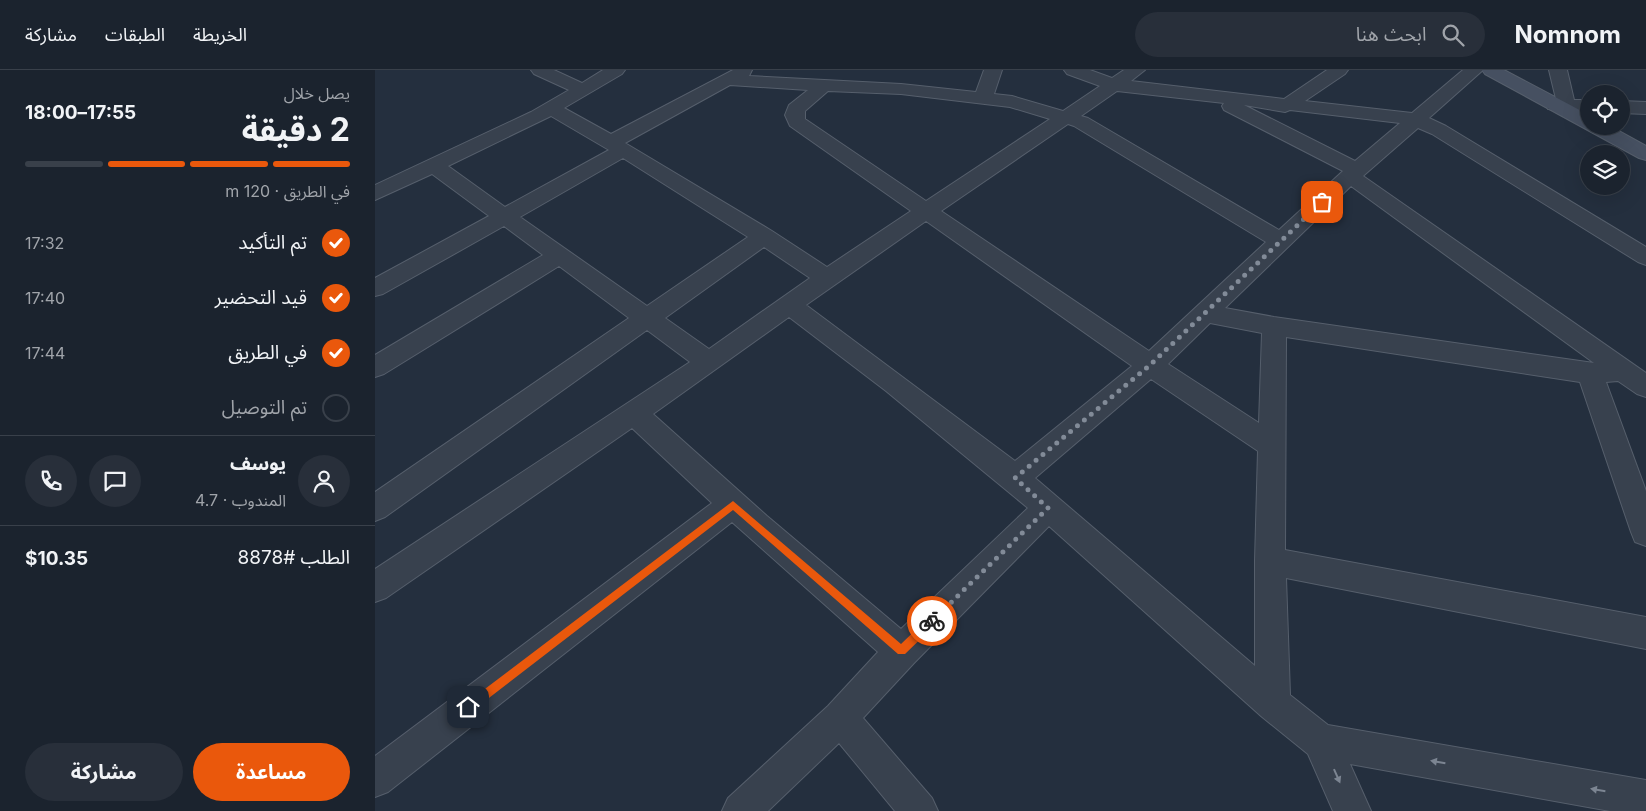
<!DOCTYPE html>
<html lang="ar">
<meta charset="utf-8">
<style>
:root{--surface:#1b232e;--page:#282f3a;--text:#f1f3f6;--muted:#a0a4aa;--line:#39404a;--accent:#ea580c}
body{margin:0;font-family:Inter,"Noto Sans Arabic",sans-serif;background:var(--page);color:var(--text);direction:rtl;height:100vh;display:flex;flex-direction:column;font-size:19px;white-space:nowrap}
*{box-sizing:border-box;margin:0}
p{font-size:16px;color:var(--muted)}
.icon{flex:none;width:28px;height:28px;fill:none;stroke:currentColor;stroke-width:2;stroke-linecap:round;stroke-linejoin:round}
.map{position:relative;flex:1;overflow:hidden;direction:ltr}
.sheet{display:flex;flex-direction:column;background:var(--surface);width:375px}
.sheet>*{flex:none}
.tools{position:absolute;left:1205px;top:15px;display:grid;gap:10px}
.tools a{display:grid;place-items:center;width:50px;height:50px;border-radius:50%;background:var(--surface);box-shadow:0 5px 20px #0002,0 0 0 1px var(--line);font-size:25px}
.pin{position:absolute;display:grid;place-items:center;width:42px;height:42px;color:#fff;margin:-21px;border-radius:10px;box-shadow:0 2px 8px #0006}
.courier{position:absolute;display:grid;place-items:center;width:50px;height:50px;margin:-25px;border:4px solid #ea580c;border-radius:50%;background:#fff;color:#222;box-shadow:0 1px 6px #0007}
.overview em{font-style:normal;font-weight:700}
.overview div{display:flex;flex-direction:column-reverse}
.overview{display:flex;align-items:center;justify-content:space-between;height:85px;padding:0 25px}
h1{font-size:32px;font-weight:700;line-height:38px}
.bar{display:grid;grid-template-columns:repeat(4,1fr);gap:8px 5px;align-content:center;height:60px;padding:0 25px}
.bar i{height:6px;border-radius:4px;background:var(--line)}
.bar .current{background:var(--accent)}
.bar p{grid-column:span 4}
.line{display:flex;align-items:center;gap:12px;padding:0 25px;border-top:1px solid var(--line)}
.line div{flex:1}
.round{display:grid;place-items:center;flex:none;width:52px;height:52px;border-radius:26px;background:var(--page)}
ol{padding:0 25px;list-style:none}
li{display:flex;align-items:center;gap:15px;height:55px}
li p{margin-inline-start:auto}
li .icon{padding:5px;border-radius:50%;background:var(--accent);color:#fff;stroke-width:4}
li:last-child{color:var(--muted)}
li i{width:28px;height:28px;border:2px solid var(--line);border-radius:50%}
.button{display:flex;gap:10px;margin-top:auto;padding:10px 25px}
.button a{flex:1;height:58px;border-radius:30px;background:var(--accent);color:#fff;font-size:20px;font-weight:700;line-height:58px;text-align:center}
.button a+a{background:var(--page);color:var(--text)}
header{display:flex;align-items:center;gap:30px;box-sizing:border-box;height:70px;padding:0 25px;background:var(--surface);border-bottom:1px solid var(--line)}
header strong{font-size:24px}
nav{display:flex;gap:28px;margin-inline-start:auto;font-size:18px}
.search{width:350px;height:45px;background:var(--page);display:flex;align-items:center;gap:12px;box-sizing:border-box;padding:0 18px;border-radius:28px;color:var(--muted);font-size:19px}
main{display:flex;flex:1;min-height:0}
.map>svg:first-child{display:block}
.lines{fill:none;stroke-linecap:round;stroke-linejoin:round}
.street-casing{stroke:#565f6c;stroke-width:2}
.secondary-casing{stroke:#565f6c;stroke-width:2}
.street{fill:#38414e;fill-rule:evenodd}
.secondary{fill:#465061;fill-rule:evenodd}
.oneway{fill:#7c8592}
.route{fill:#ea580c}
.done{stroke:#828b98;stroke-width:5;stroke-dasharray:0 9}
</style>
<header>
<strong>Nomnom</strong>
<div class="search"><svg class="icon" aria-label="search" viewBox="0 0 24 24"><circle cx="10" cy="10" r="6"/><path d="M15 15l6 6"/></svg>ابحث هنا</div>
<nav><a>الخريطة</a><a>الطبقات</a><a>مشاركة</a></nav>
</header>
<main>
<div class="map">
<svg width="1271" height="741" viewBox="0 0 1271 741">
<rect width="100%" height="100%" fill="#242f3e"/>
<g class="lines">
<g class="street-casing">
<g id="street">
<path d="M156 0H179L207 13 228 0H250L247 4 189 38 236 64 358 0H377L374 6 526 14 601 22 609 0H627L619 24 637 26 688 41 725 16 692 4 689 0H715L737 8 749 0H770L756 11 909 29 952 0H973L970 4 930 31 1037 43 1088 0H1108L1054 48 1071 56 1271 177V195L1263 192 1057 64 1043 58 988 106 1271 303V327L1262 324 1243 311 1231 312 1271 421V476L1260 472 1256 462 1205 312 911 267 910 480 1271 547V579L911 508 915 625 953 655 1271 710V741H1235L975 694 996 741H958L933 684 886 646 674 456 539 593 488 648 557 728 563 741H520L464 673 393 741H347L353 728 453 636 503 582 357 452 13 722 0 727V686L337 433 257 358 11 528 0 532V499L315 292 272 260 10 447 0 451V422L254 248 184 196 9 304 0 307V285L168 185 129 156 8 224 0 226V208L114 146 57 104 0 130V115L156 42 194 20 159 4ZM355 15 433 20 414 35 410 45 415 56 536 141 452 197 397 161 250 73ZM453 21 526 24 635 37 675 49 551 131 430 49V41ZM742 21 849 33 847 36 849 40 968 101 904 160 713 48 706 46ZM869 35 910 42 915 40 1025 53 980 91ZM176 46 234 80 130 137 73 96ZM693 54 699 56 891 172 774 281 566 141ZM248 88 373 167 272 236 145 147ZM976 116 1219 293 899 247 850 238ZM551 151 757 296 640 391 431 235ZM389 177 435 208 334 279 290 248ZM414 247 511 321 653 438 526 559 392 446 278 344ZM835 253 887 263 884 353 793 294ZM776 309 883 381 880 491V596L660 408Z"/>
<polygon points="1174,0 1192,0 1199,30 1214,30 1214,42 1173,39 1171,35 1173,31 1181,29"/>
<polygon points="1246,31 1271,32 1271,44 1246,43"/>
</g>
</g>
<g class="secondary-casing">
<polygon id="secondary" points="1107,0 1129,0 1214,45 1214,56 1235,56 1271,76 1271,90 1264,88 1110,4"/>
</g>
<use href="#street" class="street"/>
<use href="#secondary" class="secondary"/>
</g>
<defs><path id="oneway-solid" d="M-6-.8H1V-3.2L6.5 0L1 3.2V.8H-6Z" transform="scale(1.25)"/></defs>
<g class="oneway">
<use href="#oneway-solid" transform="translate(1063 692) rotate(-170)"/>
<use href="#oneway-solid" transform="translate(962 706) rotate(66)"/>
<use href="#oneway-solid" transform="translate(1223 720) rotate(-170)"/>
</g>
<polygon class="route" points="358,431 526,574 553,548 560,548 560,555 530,584 523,584 358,440 97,641 90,641 90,634"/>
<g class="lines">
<polyline class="done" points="557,551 673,438 640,408 775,295 947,132"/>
</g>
</svg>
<div class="tools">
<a><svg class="icon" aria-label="locate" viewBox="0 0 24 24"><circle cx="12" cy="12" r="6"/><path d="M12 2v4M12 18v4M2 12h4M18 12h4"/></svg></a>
<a><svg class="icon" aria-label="layers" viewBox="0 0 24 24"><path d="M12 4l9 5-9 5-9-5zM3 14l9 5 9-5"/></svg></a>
</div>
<div class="pin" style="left:947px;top:132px;background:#ea580c"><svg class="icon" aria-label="bag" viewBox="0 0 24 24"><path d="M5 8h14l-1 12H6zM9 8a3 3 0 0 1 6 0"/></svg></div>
<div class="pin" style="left:93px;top:637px;background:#1f2937"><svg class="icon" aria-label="home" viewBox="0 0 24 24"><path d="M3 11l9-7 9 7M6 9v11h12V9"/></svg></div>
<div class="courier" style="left:557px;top:551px"><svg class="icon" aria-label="bike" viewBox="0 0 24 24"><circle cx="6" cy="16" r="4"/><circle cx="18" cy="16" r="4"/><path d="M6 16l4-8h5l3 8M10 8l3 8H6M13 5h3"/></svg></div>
</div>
<section class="sheet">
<div class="overview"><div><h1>2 دقيقة</h1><p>يصل خلال</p></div><em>17:55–18:00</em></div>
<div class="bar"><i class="current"></i><i class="current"></i><i class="current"></i><i></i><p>في الطريق · 120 m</p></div>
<ol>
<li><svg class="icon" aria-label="check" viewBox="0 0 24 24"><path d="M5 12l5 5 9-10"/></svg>تم التأكيد<p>17:32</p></li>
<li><svg class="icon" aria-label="check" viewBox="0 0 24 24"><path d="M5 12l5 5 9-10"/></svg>قيد التحضير<p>17:40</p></li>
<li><svg class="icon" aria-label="check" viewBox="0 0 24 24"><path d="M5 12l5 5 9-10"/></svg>في الطريق<p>17:44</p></li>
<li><i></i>تم التوصيل</li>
</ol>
<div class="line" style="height:90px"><a class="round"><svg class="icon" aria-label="person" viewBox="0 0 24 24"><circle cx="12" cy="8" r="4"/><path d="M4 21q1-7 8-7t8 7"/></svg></a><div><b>يوسف</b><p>المندوب · 4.7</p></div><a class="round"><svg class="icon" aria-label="chat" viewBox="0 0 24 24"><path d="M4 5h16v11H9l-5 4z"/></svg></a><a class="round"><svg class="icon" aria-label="phone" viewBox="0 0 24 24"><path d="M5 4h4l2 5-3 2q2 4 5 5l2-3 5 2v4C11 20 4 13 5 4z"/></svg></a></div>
<div class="line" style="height:65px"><div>الطلب #8878</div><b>$10.35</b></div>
<div class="button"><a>مساعدة</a><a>مشاركة</a></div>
</section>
</main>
